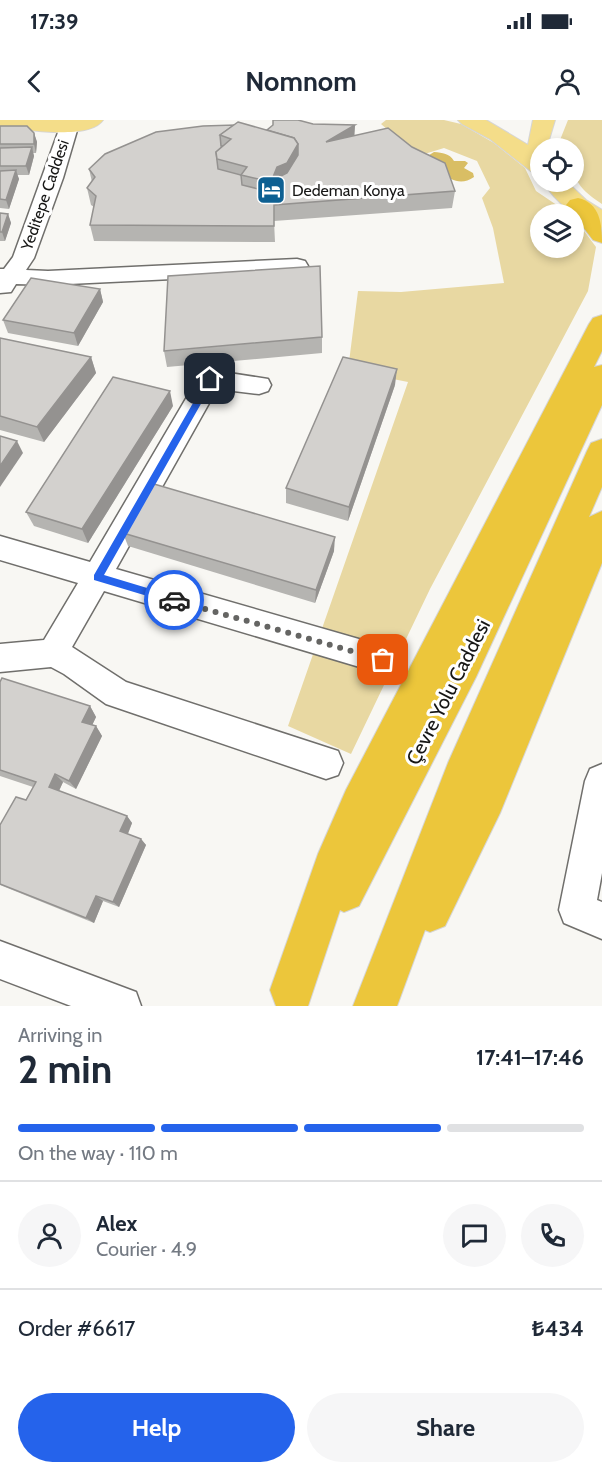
<!DOCTYPE html>
<meta charset="utf-8">
<style>
:root{--surface:#fff;--page:#f6f6f7;--text:#1f2937;--muted:#747a83;--line:#e0e1e3;--accent:#2563eb}
body{margin:0;font-family:Cabin,sans-serif;background:var(--page);color:var(--text);height:100vh;display:flex;flex-direction:column;font-size:22px;white-space:nowrap}
*{box-sizing:border-box;margin:0}
p{font-size:20px;color:var(--muted)}
.icon{flex:none;width:33px;height:33px;fill:none;stroke:currentColor;stroke-width:2;stroke-linecap:round;stroke-linejoin:round}
.map{position:relative;height:886px;overflow:hidden}
.drawer{display:flex;flex-direction:column;background:var(--surface);flex:1}
.drawer>*{flex:none}
.fabs{position:absolute;left:530px;top:18px;display:grid;gap:12px}
.fabs a{display:grid;place-items:center;width:54px;height:54px;border-radius:50%;background:var(--surface);box-shadow:0 3px 9px #0003;font-size:30px}
.pin{position:absolute;display:grid;place-items:center;width:51px;height:51px;color:#fff;margin:-26px;border-radius:12px;box-shadow:0 3px 9px #0006}
.courier{position:absolute;display:grid;place-items:center;width:60px;height:60px;margin:-30px;border:4px solid #2563eb;border-radius:50%;background:#fff;color:#222;box-shadow:0 2px 8px #0007}
.summary em{font-style:normal;font-weight:800}
.summary div{display:flex;flex-direction:column-reverse}
.summary{display:flex;align-items:center;justify-content:space-between;height:102px;padding:0 18px}
h1{font-size:39px;font-weight:800;line-height:45px}
.bar{display:grid;grid-template-columns:repeat(4,1fr);gap:9px 6px;align-content:center;height:72px;padding:0 18px}
.bar i{height:8px;border-radius:4px;background:var(--line)}
.bar .on{background:var(--accent)}
.bar p{grid-column:span 4}
.line{display:flex;align-items:center;gap:15px;padding:0 18px;border-top:2px solid var(--line)}
.line div{flex:1}
.round{display:grid;place-items:center;flex:none;width:63px;height:63px;border-radius:32px;background:var(--page)}
.action{display:flex;gap:12px;margin-top:auto;padding:12px 18px}
.action a{flex:1;height:69px;border-radius:36px;background:var(--accent);color:#fff;font-size:24px;font-weight:800;line-height:69px;text-align:center}
.action a+a{background:var(--page);color:var(--text)}
.status{display:flex;justify-content:space-between;align-items:center;height:42px;padding:0 30px;background:var(--surface);direction:ltr}
.status svg{height:16px;fill:currentColor}
header{display:flex;justify-content:space-between;align-items:center;height:78px;padding:0 18px;background:var(--surface);font-size:27px;font-weight:800}
.map>svg:first-child{display:block}
.green{fill:#e8d8a2}
.water{fill:#d9be64}
.lines{fill:none;stroke-linecap:round;stroke-linejoin:round}
.minor-casing{stroke:#706f6c;stroke-width:3}
.major-casing{stroke:#d5d5d5;stroke-width:2}
.highway-casing{stroke:#d5d5d5;stroke-width:2}
.minor{fill:#fff;fill-rule:evenodd}
.major{fill:#f4dd89;fill-rule:evenodd}
.highway{fill:#ecc63b;fill-rule:evenodd}
.wall{fill:#b5b4b1}
.shaded-wall{fill:#949290}
.building{fill:#d3d1ce;stroke:#949290;stroke-width:1.5}
.route{fill:#2563eb}
.done{stroke:#656563;stroke-width:6;stroke-dasharray:0 10.8}
.labels{text-anchor:middle;dominant-baseline:central;stroke-width:6;stroke-linejoin:round;paint-order:stroke}
.far-poi-label{font-size:16px;fill:#161615;stroke:#fff;text-anchor:start}
.far-street-label{font-size:16px;fill:#161615;stroke:#fff}
.street-label{font-size:20px;fill:#161615;stroke:#fff}
</style>
<div class="status"><b>17:39</b><svg viewBox="0 0 49 12"><path d="M0 12V9h3v3zM5 12V6h3v6zM10 12V3h3v9zM15 12V0h3v12zM26 1h20v11H26zM47 4h2v5h-2z"/></svg></div>
<header><svg class="icon" aria-label="back" viewBox="0 0 24 24"><path d="M15 5l-7 7 7 7"/></svg>Nomnom<svg class="icon" aria-label="person" viewBox="0 0 24 24"><circle cx="12" cy="8" r="4"/><path d="M4 21q1-7 8-7t8 7"/></svg></header>
<div class="map">
<svg width="602" height="886" viewBox="0 0 602 886">
<rect width="100%" height="100%" fill="#f8f7f3"/>
<g class="green">
<polygon points="386,0 444,0 461,4 494,23 525,48 536,71 570,94 540,94 540,128 573,128 573,96 596,127 588,171 430,469 351,634 288,606 408,262 348,250 358,171 401,172 504,163 493,108 482,78 490,68 477,41 444,28 418,36 381,4"/>
<path d="M568 0H602V84C575 66 573 59 573 28H562L560 20Z"/>
</g>
<path class="water" d="M434 32C443 33 449 33 454 41H465L468 43 464 48 473 53 474 57C454 71 439 49 426 37Z"/>
<g class="lines">
<g class="minor-casing">
<g id="minor">
<polygon points="69,1 76,3 78,7 63,58 34,138 26,150 48,151 297,139 305,141 308,146 305,151 297,153 48,165 16,164 11,172 0,173 0,149 4,149 13,137 60,7 62,3"/>
<polygon points="210,250 268,259 271,265 268,271 259,274 217,269 116,449 383,526 394,530 398,540 394,550 383,554 104,471 72,527 126,562 338,631 343,643 338,655 326,659 106,584 64,554 51,547 0,552 0,524 44,520 78,463 0,440 0,416 90,442 201,253"/>
<polygon points="602,644 602,753 597,780 602,782 602,819 564,803 559,790 585,661 590,649"/>
<polygon points="0,821 136,872 141,886 71,886 0,859"/>
</g>
</g>
<g class="major-casing">
<g id="major">
<path d="M0 0H103C88 21 24 9 0 7Z"/>
<polygon points="458,0 486,0 528,25 533,0 555,0 549,20 550,28 540,28 540,54 532,52 490,19 462,4"/>
<path d="M543 62H567L586 80 602 90V108C580 103 555 81 543 62Z"/>
</g>
</g>
<g class="highway-casing">
<g id="highway">
<path d="M578 78C600 83 602 104 602 123L593 120 566 85 570 80Z"/>
<polygon points="602,195 602,231 594,247 602,245 602,285 476,557 359,786 344,792 340,790 308,886 276,886 270,870 318,734 346,670 589,204 593,198"/>
<polygon points="602,319 602,367 589,397 602,391 602,443 500,693 445,806 430,812 425,810 397,886 353,886 448,643 587,331 591,323"/>
</g>
</g>
<use href="#minor" class="minor"/>
<use href="#major" class="major"/>
<use href="#highway" class="highway"/>
</g>
<g class="wall">
<polygon points="313,4 355,5 354,16 455,71 452,88 274,101 275,122 94,121 90,105 94,87 91,85 87,68 92,62 89,49 156,12 267,10"/>
<polygon points="0,6 34,13 37,22 36,33 33,33 34,36 29,55 17,55 19,59 9,89 0,88"/>
<polygon points="0,93 8,94 11,103 5,121 0,121"/>
<polygon points="100,169 103,182 78,226 8,213 3,200"/>
<polygon points="322,217 322,233 167,247 164,231"/>
<polygon points="0,218 91,237 96,253 44,322 0,310"/>
<polygon points="395,265 348,401 286,383 286,368"/>
<polygon points="173,286 88,423 34,406 26,392"/>
<polygon points="123,413 334,431 315,483 128,426"/>
<polygon points="0,562 90,586 96,597 92,605 96,606 102,616 76,669 63,662 59,671 127,696 132,703 128,714 141,719 146,725 119,787 103,781 94,803 0,765 0,705 26,680 33,667 0,656"/>
</g>
<g class="shaded-wall">
<polygon points="355,5 354,22 326,22"/>
<polygon points="34,13 37,22 36,33 34,24"/>
<polygon points="298,24 298,51 278,74 272,89 271,62 277,47"/>
<polygon points="32,27 34,36 29,55 26,46"/>
<polygon points="16,50 19,59 9,89 6,80"/>
<polygon points="8,94 11,103 5,121 2,112"/>
<polygon points="100,169 103,182 78,226 74,213"/>
<polygon points="91,237 96,253 44,322 37,307"/>
<polygon points="397,249 395,265 348,401 349,387"/>
<polygon points="170,271 173,286 88,423 82,409"/>
<polygon points="17,321 23,333 0,367 0,346"/>
<polygon points="335,417 334,431 315,483 316,470"/>
<polygon points="90,586 96,597 89,612 82,602"/>
<polygon points="96,606 102,616 76,669 69,661"/>
<polygon points="55,654 63,662 57,675 49,667"/>
<polygon points="127,696 132,703 126,718 120,711"/>
<polygon points="141,719 146,725 119,787 113,782"/>
<polygon points="96,776 103,781 94,803 86,798"/>
</g>
<g class="building">
<polygon points="273,0 298,0 313,4 355,5 326,22 388,8 412,27 445,43 455,71 274,85 274,106 90,105 96,76 87,68 95,57 89,49 105,34 156,12 203,6 234,5 220,15 221,26 223,26 216,32 218,49 241,55 242,65 271,72 277,58 287,53 298,35 298,24 294,18 267,10 273,5"/>
<polygon points="238,2 294,18 298,24 287,43 277,47 271,62 241,55 247,47 217,39 216,32 231,19 220,15"/>
<polygon points="0,6 27,6 34,13 34,24 0,24"/>
<polygon points="32,27 26,46 0,46 0,28"/>
<polygon points="16,50 6,80 0,79 0,51"/>
<polygon points="0,93 8,94 2,112 0,112"/>
<polygon points="320,146 322,217 164,231 168,156"/>
<polygon points="31,158 100,169 74,213 3,200"/>
<polygon points="0,218 91,237 37,307 0,296"/>
<polygon points="343,237 397,249 349,387 286,368"/>
<polygon points="113,257 170,271 82,409 26,392"/>
<polygon points="0,316 17,321 0,346"/>
<polygon points="154,364 335,417 316,470 123,413"/>
<polygon points="2,558 90,586 82,602 96,606 69,661 55,654 49,667 127,696 120,711 141,719 113,782 96,776 86,798 0,764 0,705 16,677 26,680 36,662 0,650 0,562"/>
</g>
<polygon class="route" points="208,257 215,259 104,455 177,477 177,483 174,484 94,460 94,455"/>
<g class="lines">
<polyline class="done" points="174,480 383,540"/>
</g>
<defs>
<g id="hotel-square" transform="scale(1.5)"><rect x="-9" y="-9" width="18" height="18" rx="4" fill="#0e6092" stroke="#fff"/><path d="M-6-4.5h1.5V1H6V5H4.5V3h-9V5H-6ZM-4 0a1.8 1.8 0 1 1 3.6 0ZM.5 0V-2.5h3Q6-2.5 6 0Z" fill="#fff"/></g>
</defs>
<g fill-rule="evenodd">
<use href="#hotel-square" x="271" y="70"/>
</g>
<g class="labels">
<g class="far-poi-label">
<text x="292" y="70">Dedeman Konya</text>
</g>
<g class="far-street-label">
<text transform="translate(45 75) rotate(-71)">Yeditepe Caddesi</text>
</g>
<g class="street-label">
<text transform="translate(448 572) rotate(-63)">Çevre Yolu Caddesi</text>
</g>
</g>
</svg>
<div class="fabs">
<a><svg class="icon" aria-label="locate" viewBox="0 0 24 24"><circle cx="12" cy="12" r="6"/><path d="M12 2v4M12 18v4M2 12h4M18 12h4"/></svg></a>
<a><svg class="icon" aria-label="layers" viewBox="0 0 24 24"><path d="M12 4l9 5-9 5-9-5zM3 14l9 5 9-5"/></svg></a>
</div>
<div class="pin" style="left:383px;top:540px;background:#ea580c"><svg class="icon" aria-label="bag" viewBox="0 0 24 24"><path d="M5 8h14l-1 12H6zM9 8a3 3 0 0 1 6 0"/></svg></div>
<div class="pin" style="left:210px;top:259px;background:#1f2937"><svg class="icon" aria-label="home" viewBox="0 0 24 24"><path d="M3 11l9-7 9 7M6 9v11h12V9"/></svg></div>
<div class="courier" style="left:174px;top:480px"><svg class="icon" aria-label="car" viewBox="0 0 24 24"><path d="M5 17H2v-5l4-1 3-4h7l3 4 3 1v5h-3M9 17h6M6 11h13"/><circle cx="7" cy="17" r="2"/><circle cx="17" cy="17" r="2"/></svg></div>
</div>
<section class="drawer">
<div class="summary"><div><h1>2 min</h1><p>Arriving in</p></div><em>17:41–17:46</em></div>
<div class="bar"><i class="on"></i><i class="on"></i><i class="on"></i><i></i><p>On the way · 110 m</p></div>
<div class="line" style="height:108px"><a class="round"><svg class="icon" aria-label="person" viewBox="0 0 24 24"><circle cx="12" cy="8" r="4"/><path d="M4 21q1-7 8-7t8 7"/></svg></a><div><b>Alex</b><p>Courier · 4.9</p></div><a class="round"><svg class="icon" aria-label="chat" viewBox="0 0 24 24"><path d="M4 5h16v11H9l-5 4z"/></svg></a><a class="round"><svg class="icon" aria-label="phone" viewBox="0 0 24 24"><path d="M5 4h4l2 5-3 2q2 4 5 5l2-3 5 2v4C11 20 4 13 5 4z"/></svg></a></div>
<div class="line" style="height:78px"><div>Order #6617</div><b>₺434</b></div>
<div class="action"><a>Help</a><a>Share</a></div>
</section>
